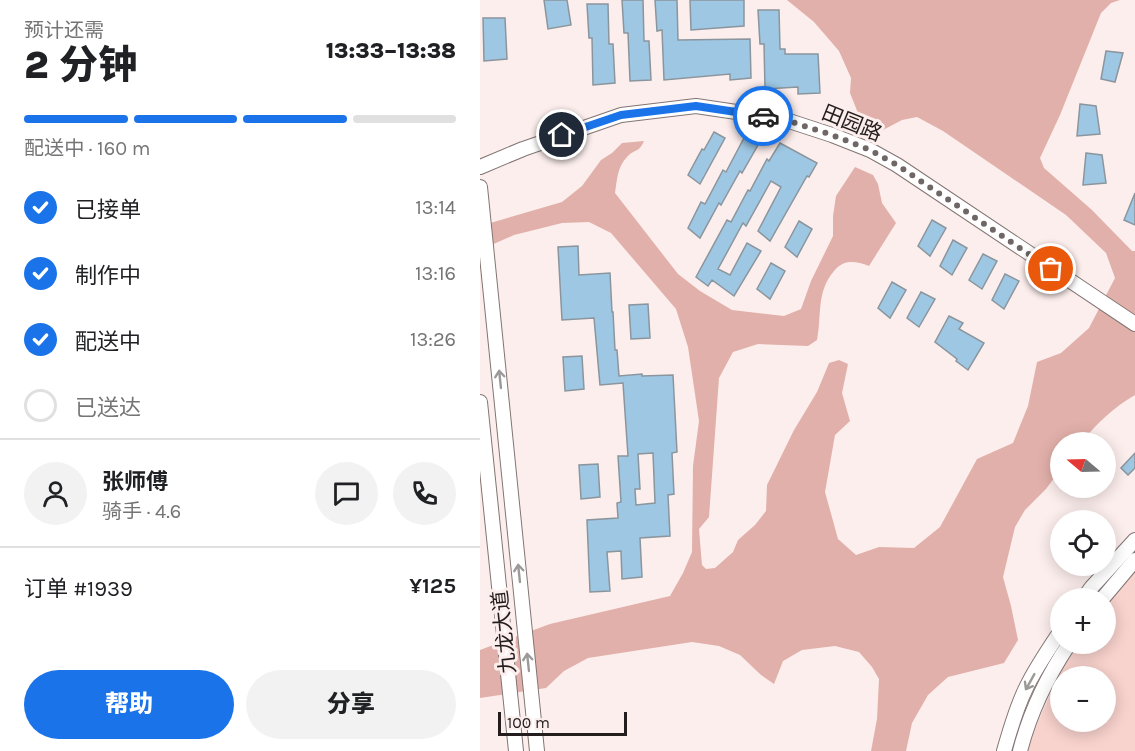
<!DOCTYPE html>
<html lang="zh">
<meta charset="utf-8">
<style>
:root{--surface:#fff;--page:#f2f2f2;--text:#202124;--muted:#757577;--line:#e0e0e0;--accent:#1a73e8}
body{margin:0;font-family:Karla,"Noto Sans SC",sans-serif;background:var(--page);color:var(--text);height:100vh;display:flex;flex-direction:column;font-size:22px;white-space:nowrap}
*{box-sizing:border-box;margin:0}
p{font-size:20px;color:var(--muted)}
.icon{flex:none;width:33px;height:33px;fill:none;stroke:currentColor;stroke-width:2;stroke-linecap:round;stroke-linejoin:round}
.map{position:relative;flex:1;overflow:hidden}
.panel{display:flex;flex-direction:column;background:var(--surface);width:480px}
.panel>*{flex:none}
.needle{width:39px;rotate:289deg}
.controls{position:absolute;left:570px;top:432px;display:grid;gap:12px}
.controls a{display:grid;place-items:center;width:66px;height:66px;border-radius:50%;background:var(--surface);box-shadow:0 3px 15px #0003;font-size:30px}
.scale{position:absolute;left:18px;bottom:15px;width:129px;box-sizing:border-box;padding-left:6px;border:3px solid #231e1d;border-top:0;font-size:16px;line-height:21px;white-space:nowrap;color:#231e1d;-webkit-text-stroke:4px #fceeec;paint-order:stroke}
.pin{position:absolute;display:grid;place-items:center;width:51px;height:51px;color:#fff;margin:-26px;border:3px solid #fff;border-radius:50%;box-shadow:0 2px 6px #0007}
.courier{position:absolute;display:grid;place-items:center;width:60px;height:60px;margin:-30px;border:4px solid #1a73e8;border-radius:50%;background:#fff;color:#222;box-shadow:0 2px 8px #0007}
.headline em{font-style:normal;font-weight:800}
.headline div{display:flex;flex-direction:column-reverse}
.headline{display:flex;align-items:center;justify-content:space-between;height:102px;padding:0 24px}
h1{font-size:39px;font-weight:800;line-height:45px}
.bar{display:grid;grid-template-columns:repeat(4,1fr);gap:9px 6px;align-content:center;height:72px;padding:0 24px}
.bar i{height:8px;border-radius:4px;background:var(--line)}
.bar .active{background:var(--accent)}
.bar p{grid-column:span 4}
.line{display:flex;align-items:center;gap:15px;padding:0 24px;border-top:2px solid var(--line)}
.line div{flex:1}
.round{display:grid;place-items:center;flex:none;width:63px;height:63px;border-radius:32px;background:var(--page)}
ol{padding:0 24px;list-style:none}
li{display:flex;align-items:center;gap:18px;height:66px}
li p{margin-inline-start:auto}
li .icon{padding:6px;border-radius:50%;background:var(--accent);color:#fff;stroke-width:4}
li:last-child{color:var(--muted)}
li i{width:33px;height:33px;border:3px solid var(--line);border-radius:50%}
.cta{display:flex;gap:12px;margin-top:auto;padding:12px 24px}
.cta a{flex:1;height:69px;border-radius:36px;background:var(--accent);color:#fff;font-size:24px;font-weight:800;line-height:69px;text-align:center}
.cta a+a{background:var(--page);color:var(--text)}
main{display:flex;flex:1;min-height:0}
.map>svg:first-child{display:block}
.green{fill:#f8d2cd;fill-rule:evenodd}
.water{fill:#e2b0aa}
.building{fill:#9ec7e3;stroke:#8b959d;stroke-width:1.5;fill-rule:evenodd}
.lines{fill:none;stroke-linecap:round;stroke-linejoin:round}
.secondary-casing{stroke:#817573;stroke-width:16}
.secondary{stroke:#fff;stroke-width:14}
.oneway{stroke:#9c9a99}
.done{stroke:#6f6765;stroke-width:6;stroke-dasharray:0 10.8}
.route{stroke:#1a73e8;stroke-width:8}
.labels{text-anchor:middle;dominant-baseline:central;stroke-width:6;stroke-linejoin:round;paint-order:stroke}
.street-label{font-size:21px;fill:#231e1d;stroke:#fceeec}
</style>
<main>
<section class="panel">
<div class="headline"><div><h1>2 分钟</h1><p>预计还需</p></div><em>13:33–13:38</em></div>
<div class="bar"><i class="active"></i><i class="active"></i><i class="active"></i><i></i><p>配送中 · 160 m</p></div>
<ol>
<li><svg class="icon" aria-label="check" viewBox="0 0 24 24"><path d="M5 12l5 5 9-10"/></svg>已接单<p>13:14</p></li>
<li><svg class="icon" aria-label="check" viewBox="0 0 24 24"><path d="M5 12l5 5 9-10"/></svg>制作中<p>13:16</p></li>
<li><svg class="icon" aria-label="check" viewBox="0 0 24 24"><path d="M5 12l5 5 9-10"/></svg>配送中<p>13:26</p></li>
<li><i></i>已送达</li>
</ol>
<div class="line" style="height:108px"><a class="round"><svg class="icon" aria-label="person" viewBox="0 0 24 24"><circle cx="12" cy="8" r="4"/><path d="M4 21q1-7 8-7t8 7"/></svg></a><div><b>张师傅</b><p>骑手 · 4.6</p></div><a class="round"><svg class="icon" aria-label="chat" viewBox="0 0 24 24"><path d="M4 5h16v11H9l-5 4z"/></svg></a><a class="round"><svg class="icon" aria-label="phone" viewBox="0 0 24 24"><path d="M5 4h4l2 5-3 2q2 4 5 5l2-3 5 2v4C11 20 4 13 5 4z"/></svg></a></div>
<div class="line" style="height:78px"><div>订单 #1939</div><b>¥125</b></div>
<div class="cta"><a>帮助</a><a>分享</a></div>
</section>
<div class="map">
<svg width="655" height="751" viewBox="0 0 655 751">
<rect width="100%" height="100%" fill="#fceeec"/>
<path class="green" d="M655 572V751H548L552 735 580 672 599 644H626V606ZM580 676H626V722H580Z"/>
<path class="water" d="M307 0H640L631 3 621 13 580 115 560 158 564 168 612 210 652 251H655V395C634 407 617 423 602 442H580V470L566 489 545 510 535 527 523 577 531 606 538 640 524 663 468 677 448 695 432 723 426 751H391L397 719 399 679 392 667 379 652 355 646 322 650 303 661 294 684 281 675 260 655 239 646 212 642 108 658 84 671 66 688 0 698V650L70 624 190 596 203 573 212 552 213 466 219 421 208 347 196 309 131 233 109 222 82 223 34 235 0 250V226L82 202 102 186 121 160 132 153 142 143 164 141C159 153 154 149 147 157 137 167 137 181 135 193L198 274 220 291 252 310 304 316 321 309 331 281 353 236V216L356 196 375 167 393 175 398 184 402 203 416 223 389 266C375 261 364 259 354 271 336 292 342 315 337 340L328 346 278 344 253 352 239 378 229 517 219 529 222 565 226 569 235 568 253 552 258 540 275 525 286 511 287 485 314 430 337 392 349 363 359 360 368 364 362 393 370 421 355 435 345 492 358 539 376 555 399 547 434 548 460 527 497 459 533 443 548 406 557 362 581 353 609 328 635 278 626 253 586 215 463 131 437 117 422 120 403 130 382 123 370 93 371 78 359 51 334 22Z"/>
<g class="building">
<polygon points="64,0 87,0 91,25 68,29"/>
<polygon points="142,0 163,0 164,41 169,41 171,80 150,81 148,33 144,33"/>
<polygon points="175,0 197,0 198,40 270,39 271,78 250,80 250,74 184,80 182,30 177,31"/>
<polygon points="210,0 264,0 264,26 211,30"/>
<polygon points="107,4 128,4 129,44 133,44 135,83 113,85 112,38 109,38"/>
<polygon points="278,10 299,10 300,49 305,49 305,54 338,54 340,93 318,94 318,87 285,89 284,44 280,44"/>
<polygon points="3,18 25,18 27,59 4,61"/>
<polygon points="626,51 643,53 635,82 621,79"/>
<polygon points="600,104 616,106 620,134 597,136"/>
<polygon points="234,132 245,138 220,184 208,175 222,149 224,150"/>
<polygon points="264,138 278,145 262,173 260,171 241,205 239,203 220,238 208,228 221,202 225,204 243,170 246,172"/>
<polygon points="300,143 337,163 329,177 327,176 290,241 278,231 301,187 291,181 266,226 263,223 238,269 250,275 267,243 281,251 254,296 232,280 228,286 216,277 247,220 251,222 268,190 270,191 287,159 289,161"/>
<polygon points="606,153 622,155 626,183 603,185"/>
<polygon points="655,193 655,225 644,220"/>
<polygon points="452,220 466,228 450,256 438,246"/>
<polygon points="319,221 332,229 317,257 305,247"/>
<polygon points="473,240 487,248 472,275 460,266"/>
<path d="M98 246 99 275 130 273 132 312H133L135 350H137L139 376 162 374V376L193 375 197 452 192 453 194 494 188 495 190 536 160 538 162 577 142 579 141 551 127 552 130 591 110 592 107 520 138 518 137 503 141 502 138 456H148L143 383 120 385 114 318 82 320 78 247ZM173 453 175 503 156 505 155 489H160L158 454Z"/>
<polygon points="503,254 517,261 502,289 489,280"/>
<polygon points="291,263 305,271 290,299 277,289"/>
<polygon points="525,274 539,281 524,309 512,300"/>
<polygon points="412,282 426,290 410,318 398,308"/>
<polygon points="441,292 455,299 439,327 427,318"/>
<polygon points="168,304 170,338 151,339 149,305"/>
<polygon points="469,316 483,323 479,329 504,343 488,370 476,361 477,359 455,342"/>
<polygon points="102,356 104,389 85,391 83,357"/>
<polygon points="655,453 655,468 648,475 641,468"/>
<polygon points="118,464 120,497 101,499 99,465"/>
</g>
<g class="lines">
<g class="secondary-casing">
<g id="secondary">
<polyline points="0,167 43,149 141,115 216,106 303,119 352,135 390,150 417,165 655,324"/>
<polyline points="0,187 57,751"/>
<polyline points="0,402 36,751"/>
<polyline points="604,598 611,588 655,540"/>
<polyline points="623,598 655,560"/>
<path d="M524 751C530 730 536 708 546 688 555 669 568 650 580 632"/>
<path d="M540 751C550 712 567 677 589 644"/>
</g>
</g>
<use href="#secondary" class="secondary"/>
</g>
<defs><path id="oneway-shaft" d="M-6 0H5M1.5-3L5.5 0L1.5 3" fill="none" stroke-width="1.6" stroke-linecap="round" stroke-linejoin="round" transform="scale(1.5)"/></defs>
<g class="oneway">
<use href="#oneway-shaft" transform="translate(20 379) rotate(-96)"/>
<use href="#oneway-shaft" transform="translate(39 573) rotate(-96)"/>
<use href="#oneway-shaft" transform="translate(48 662) rotate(-96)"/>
<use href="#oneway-shaft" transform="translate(550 682) rotate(119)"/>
</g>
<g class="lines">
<polyline class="done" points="283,116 303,119 352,135 390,150 417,165 571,269"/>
<polyline class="route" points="82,135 141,115 216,106 283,116"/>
</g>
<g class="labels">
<g class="street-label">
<text transform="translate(372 123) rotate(22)">田园路</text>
<text transform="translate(24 632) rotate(-96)">九龙大道</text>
</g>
</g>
</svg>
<div class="controls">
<a><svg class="needle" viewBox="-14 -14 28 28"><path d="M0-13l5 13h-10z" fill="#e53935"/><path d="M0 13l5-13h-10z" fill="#757577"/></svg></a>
<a><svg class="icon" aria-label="locate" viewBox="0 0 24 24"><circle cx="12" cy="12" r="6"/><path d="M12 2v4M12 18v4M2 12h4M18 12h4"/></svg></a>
<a>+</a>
<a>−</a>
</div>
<div class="scale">100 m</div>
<div class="pin" style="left:571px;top:269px;background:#ea580c"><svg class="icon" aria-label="bag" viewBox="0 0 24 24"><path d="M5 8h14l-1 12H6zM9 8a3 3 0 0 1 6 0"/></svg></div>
<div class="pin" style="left:82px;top:135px;background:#1f2937"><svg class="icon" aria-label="home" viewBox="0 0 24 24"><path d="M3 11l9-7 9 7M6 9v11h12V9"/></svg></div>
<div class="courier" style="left:283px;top:116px"><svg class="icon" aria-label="car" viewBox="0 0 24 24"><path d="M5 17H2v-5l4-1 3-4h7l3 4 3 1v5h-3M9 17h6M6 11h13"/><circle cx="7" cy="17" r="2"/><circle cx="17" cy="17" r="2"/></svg></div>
</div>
</main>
